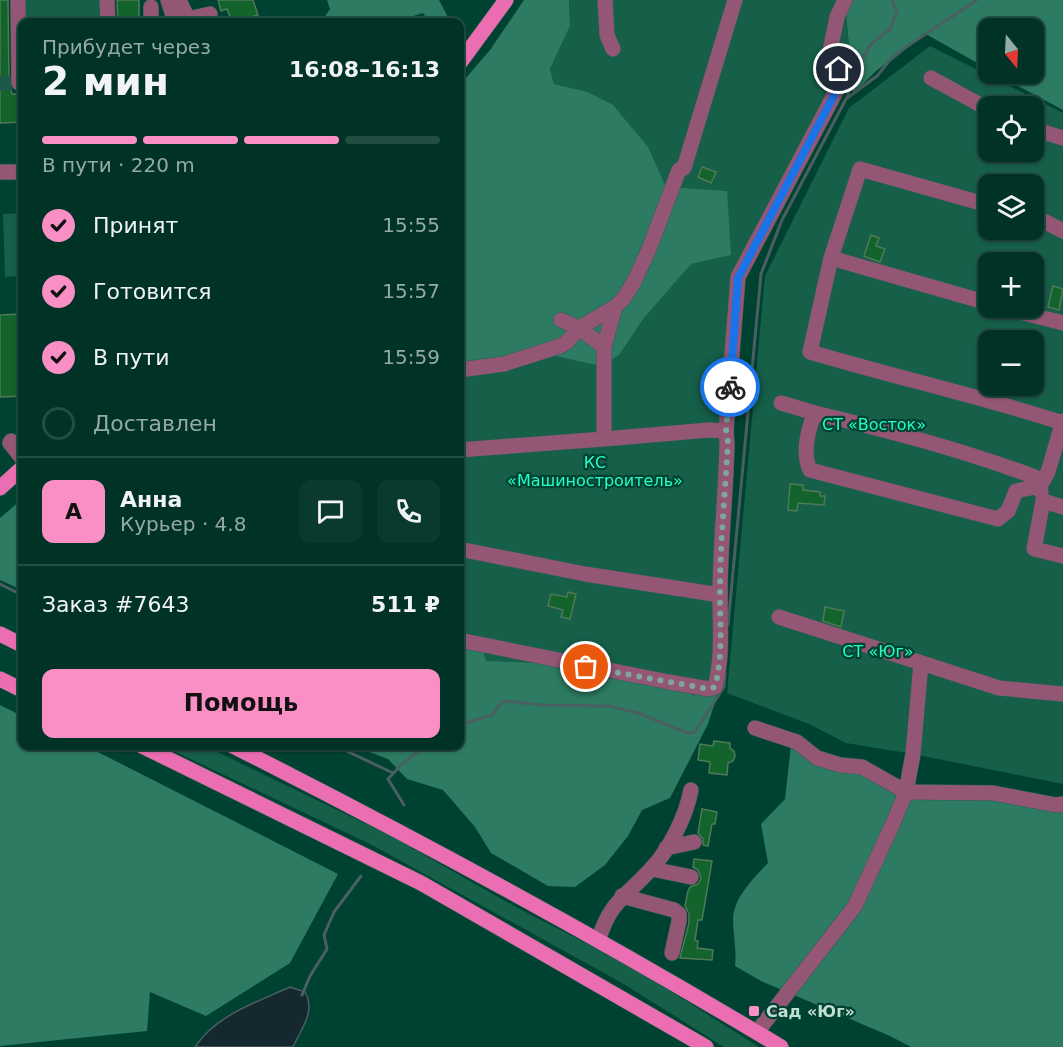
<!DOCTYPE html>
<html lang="ru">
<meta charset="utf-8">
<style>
:root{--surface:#003225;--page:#0a3a2d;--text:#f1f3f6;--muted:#95aaa7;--line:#224d42;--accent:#fa8fc6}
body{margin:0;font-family:"DejaVu Sans",sans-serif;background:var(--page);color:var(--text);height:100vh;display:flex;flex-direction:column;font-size:22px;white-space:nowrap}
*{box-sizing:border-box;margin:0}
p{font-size:20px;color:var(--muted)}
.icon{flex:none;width:33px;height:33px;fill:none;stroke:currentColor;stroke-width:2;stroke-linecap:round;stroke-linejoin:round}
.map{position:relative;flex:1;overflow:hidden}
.drawer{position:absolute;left:18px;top:18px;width:446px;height:732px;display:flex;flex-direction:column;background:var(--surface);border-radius:12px;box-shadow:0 2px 4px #0004,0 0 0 2px var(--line)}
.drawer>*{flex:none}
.needle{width:39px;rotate:162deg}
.controls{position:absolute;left:978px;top:18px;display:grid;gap:12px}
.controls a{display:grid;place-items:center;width:66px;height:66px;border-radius:12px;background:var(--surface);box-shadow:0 2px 4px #0004,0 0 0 2px var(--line);font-size:30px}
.pin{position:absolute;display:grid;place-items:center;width:51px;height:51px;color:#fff;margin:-26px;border:3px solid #fff;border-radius:50%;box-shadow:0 2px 6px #0007}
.courier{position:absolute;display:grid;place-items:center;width:60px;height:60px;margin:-30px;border:4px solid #1a73e8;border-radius:50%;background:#fff;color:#222;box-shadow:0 2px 8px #0007}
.head em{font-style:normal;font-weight:700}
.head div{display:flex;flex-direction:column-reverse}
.head{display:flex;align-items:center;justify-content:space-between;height:102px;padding:0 24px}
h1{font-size:39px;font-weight:700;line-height:45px}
.bar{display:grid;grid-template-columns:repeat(4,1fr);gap:9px 6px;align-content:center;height:72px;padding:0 24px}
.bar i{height:8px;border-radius:4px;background:var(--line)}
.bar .selected{background:var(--accent)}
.bar p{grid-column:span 4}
.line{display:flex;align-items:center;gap:15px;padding:0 24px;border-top:2px solid var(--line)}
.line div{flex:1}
.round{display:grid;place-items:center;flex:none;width:63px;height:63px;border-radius:12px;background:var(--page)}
ol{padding:0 24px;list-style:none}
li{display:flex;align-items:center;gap:18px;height:66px}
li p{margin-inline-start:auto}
li .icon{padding:6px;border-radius:50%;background:var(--accent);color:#111;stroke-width:4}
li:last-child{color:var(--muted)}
li i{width:33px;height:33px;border:3px solid var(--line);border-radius:50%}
.action{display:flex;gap:12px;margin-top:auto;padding:12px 24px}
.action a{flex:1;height:69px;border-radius:12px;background:var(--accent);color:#111;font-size:24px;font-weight:700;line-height:69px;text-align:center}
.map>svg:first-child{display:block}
.green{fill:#165f49;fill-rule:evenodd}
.forest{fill:#2d7b62}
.water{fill:#152830;stroke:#495f61;stroke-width:1.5}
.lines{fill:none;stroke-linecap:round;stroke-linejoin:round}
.stream{stroke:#495f61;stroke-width:3}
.building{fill:#13632c;stroke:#507957;stroke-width:1.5}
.minor-tunnel{stroke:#1d5949;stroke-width:15;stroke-dasharray:15 8;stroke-linecap:butt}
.minor-casing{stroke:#276151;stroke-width:16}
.major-casing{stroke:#276151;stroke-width:16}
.minor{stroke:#945675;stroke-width:15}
.major{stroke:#ec6eb2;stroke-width:15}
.done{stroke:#7da79a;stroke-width:6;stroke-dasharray:0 10.8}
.route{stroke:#1a73e8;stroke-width:8}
.poi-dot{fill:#fa8fc6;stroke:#004231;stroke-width:2}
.labels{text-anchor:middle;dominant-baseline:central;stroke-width:4.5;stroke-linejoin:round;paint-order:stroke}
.park-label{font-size:16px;fill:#24fec6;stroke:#004231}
.poi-label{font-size:16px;font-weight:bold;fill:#c1ded2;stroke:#004231;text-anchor:start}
</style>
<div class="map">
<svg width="1063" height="1047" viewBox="0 0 1063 1047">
<rect width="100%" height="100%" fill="#004231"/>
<g class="green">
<rect x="25" y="0" width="76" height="22"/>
<polygon points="569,0 845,0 851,72 746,276 733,430 718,693 459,678 459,367 588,92 554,84 550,69 570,26"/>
<path d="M930 46 1063 113V784L913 754 846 743 809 724 727 693 765 276 849 108ZM988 106H1034V152H988ZM988 184H1034V230H988ZM988 262H1034V308H988ZM988 340H1034V386H988Z"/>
<polygon points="22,213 22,276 5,277 3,214"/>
<polygon points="163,746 205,746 389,835 514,906 634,968 759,1047 724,1047 622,983 372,845"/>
</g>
<g class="forest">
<polygon points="327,0 439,0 450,21 429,22 423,13 407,18 406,22 321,22 330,9"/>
<polygon points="524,0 569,0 570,26 550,69 554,84 588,92 613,105 648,147 666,187 727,191 731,255 691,264 643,319 619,355 601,366 538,352 459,367 459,86 490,50"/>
<polygon points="845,0 1063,0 1063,110 996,74 1034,74 1034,28 988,28 988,69 924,33 876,71 853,94"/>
<polygon points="22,499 22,590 0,580 0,518"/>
<polygon points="459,643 482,648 486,661 537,663 641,679 694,695 718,693 708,724 670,798 642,810 628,836 605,865 575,887 548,886 491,853 475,827 443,790 407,779 388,759 353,746 459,746"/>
<polygon points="0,705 22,716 22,746 86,746 338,874 290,963 206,1016 150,992 147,1031 0,1046"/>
<path d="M791 745 862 767 906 792 1063 804V1047H911L890 1036 761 981 735 966C737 950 733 935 733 919 734 897 754 878 768 863L761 824 785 799Z"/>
</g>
<path class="water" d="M290 987 305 992C316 1012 301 1029 293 1047H195C216 1015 257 1002 290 987Z"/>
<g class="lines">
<g class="stream">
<polyline points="847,97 859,65 871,44 890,29 897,12 892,0"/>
<polyline points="0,584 22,595"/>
<polyline points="728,625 761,274 782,220 846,99 877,76 889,61 906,47 977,0"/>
<polyline points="459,725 492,715 503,701 543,705 609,706 638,713 688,733 695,732 724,687 725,673"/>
<polyline points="336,746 393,773"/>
<polyline points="404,805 388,779 400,766 425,746"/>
<polyline points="302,995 310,976 327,949 324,935 334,912 361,876"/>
</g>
</g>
<g class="building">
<polygon points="0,0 8,0 9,83 12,94 22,94 22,122 0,123"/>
<polygon points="117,0 139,0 139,22 118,22"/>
<polygon points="218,0 253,0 258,15 232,22 227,9 221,11"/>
<polygon points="702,167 716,172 711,183 698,177"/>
<polygon points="871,235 879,238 876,246 885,249 880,262 864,256"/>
<polygon points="1053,286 1063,289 1059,310 1048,307"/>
<polygon points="22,314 22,396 0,397 0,315"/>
<polygon points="790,484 803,485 803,490 820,492 820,496 825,496 824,505 798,503 797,511 788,510"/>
<polygon points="568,592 576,594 570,619 561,617 563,610 548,606 551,594 567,597"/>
<polygon points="825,607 844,611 841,627 823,621"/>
<polygon points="714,741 730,743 730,748 734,751 735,756 733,761 728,763 727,775 709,773 710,762 698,760 700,744 713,746"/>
<polygon points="702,809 717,812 715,824 712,824 708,846 703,845 703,839 698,833"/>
<polygon points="694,859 712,861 702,920 698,920 695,940 698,941 697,948 713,950 712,960 680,958 689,923 689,914 685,906 688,891 690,887 698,884 701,878 698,870 693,867"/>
</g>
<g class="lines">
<polyline class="minor-tunnel" points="0,83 12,83"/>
<g class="minor-casing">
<g id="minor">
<polyline points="18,0 19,83"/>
<polyline points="107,0 108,22"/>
<polyline points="168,0 175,22"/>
<polyline points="179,0 188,19 210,14"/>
<polyline points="605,0 607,35 613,49"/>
<polyline points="151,7 151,22"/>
<polyline points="931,78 988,109"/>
<polyline points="1034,129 1063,138"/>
<polyline points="0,172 22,172"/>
<path d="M988 205 860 169 831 258 810 352C894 377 980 396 1063 423"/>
<polyline points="1034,216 1063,231"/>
<polyline points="831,258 988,303"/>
<polyline points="1004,308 1063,323"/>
<polyline points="561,320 579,328 604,347"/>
<polyline points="459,370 504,364 560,346 567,342 579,328 615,307"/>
<path d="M781 403 815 413C808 429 802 453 810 470L998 519 1008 511 1016 491 1040 486 1035 477C963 450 890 431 815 413"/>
<polyline points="726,431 738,277 842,80 839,69 828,61 837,17 845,0"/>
<polyline points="11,441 10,443 22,458"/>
<polyline points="459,450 604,439 604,347 615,307 624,298 635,280 649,249 679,170 684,168 735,0"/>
<polyline points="1041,492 1040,486 1048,472 1063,421"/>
<polyline points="1063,507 1043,501 1034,549 1063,556"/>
<polyline points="459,549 585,574 720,595"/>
<polyline points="779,617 999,688 1063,694"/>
<path d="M459 640 669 682 709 689 715 687C723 656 720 626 720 595 720 545 726 494 727 443L726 431 709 430 604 439"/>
<polyline points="755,728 797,742 817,758 840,765 862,767 906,792 993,793 1056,805 1063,804"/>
<polyline points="666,848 694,842"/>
<polyline points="652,869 691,877"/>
<polyline points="622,896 674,910 679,914 679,921 672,953"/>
<path d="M599 939C610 901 627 896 651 869 670 849 686 816 691 790"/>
<polyline points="757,1032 855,906 894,821 906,792 913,754 921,663"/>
</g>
</g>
<g class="major-casing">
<g id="major">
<polyline points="459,64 506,0"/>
<polyline points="0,488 22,468"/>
<polyline points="0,634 22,645"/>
<polyline points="0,679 22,690"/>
<polyline points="142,746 421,883 706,1047"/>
<path d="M233 746C419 840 602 939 781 1047"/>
</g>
</g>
<use href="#minor" class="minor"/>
<use href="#major" class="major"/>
</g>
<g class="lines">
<path class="done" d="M586 667 709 689 715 687C723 656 720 626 720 595 720 545 725 493 728 443L726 430 730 387"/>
<polyline class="route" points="730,387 738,278 842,80 839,69"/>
</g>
<rect class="poi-dot" x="748" y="1005" width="12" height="12" rx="3"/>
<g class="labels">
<g class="park-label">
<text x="874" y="424">СТ «Восток»</text>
<text x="595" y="462">КС<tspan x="595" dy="18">«Машиностроитель»</tspan></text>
<text x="878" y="651">СТ «Юг»</text>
</g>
<g class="poi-label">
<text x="766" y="1011">Сад «Юг»</text>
</g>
</g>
</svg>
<div class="controls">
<a><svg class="needle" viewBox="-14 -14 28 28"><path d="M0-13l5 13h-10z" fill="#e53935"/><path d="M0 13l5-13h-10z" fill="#95aaa7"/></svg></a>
<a><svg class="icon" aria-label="locate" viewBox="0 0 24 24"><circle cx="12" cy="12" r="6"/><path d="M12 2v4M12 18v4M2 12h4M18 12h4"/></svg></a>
<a><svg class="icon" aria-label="layers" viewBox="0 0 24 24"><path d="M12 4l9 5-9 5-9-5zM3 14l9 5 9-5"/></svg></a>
<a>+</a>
<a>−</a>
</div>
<div class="pin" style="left:586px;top:667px;background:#ea580c"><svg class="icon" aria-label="bag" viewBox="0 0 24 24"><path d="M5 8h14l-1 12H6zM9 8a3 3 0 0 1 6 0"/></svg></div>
<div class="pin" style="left:839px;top:69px;background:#1f2937"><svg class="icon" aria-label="home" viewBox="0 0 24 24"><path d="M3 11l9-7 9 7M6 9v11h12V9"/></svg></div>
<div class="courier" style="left:730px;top:387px"><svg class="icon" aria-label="bike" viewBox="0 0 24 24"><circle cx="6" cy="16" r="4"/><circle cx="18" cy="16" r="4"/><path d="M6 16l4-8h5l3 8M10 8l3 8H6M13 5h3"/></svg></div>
<section class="drawer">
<div class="head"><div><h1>2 мин</h1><p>Прибудет через</p></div><em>16:08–16:13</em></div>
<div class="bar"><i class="selected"></i><i class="selected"></i><i class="selected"></i><i></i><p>В пути · 220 m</p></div>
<ol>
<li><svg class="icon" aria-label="check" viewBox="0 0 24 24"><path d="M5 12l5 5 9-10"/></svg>Принят<p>15:55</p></li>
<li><svg class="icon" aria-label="check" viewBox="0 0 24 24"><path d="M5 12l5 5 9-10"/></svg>Готовится<p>15:57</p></li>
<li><svg class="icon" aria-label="check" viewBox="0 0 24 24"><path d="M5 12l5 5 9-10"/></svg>В пути<p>15:59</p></li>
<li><i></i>Доставлен</li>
</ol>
<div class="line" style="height:108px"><b class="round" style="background:var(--accent);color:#111">А</b><div><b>Анна</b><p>Курьер · 4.8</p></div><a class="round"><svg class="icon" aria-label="chat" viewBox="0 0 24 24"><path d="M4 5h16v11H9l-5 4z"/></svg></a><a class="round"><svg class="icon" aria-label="phone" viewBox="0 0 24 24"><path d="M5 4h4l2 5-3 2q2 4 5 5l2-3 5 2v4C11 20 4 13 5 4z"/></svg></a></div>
<div class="line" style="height:78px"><div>Заказ #7643</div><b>511 ₽</b></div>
<div class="action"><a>Помощь</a></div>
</section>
</div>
